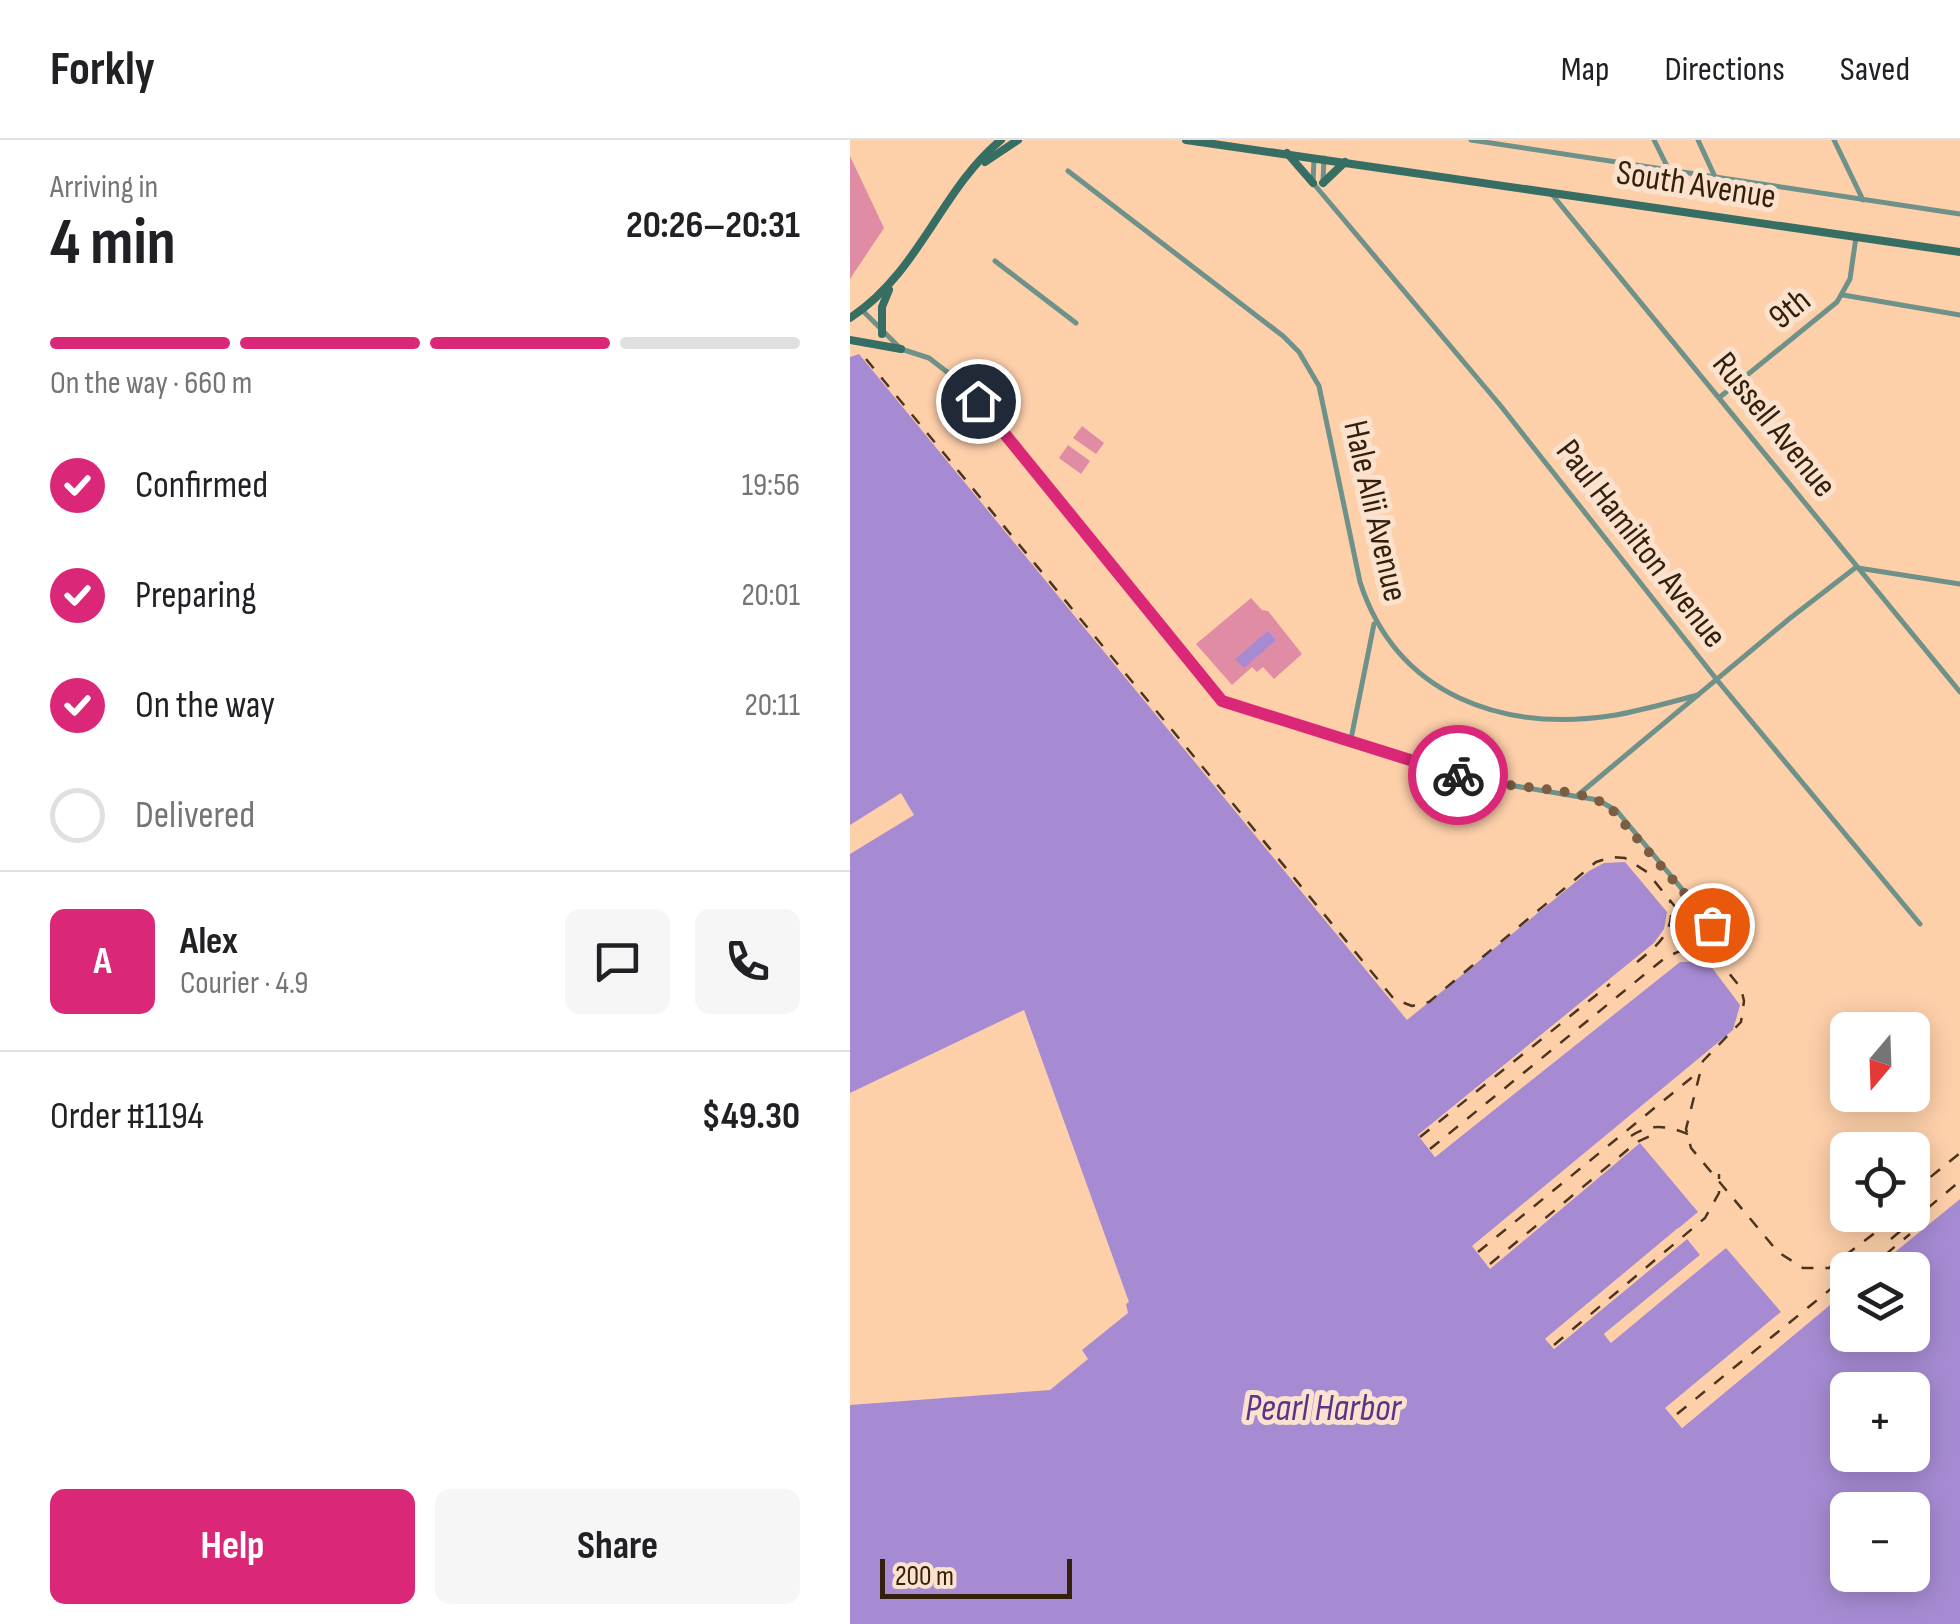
<!DOCTYPE html>
<meta charset="utf-8">
<style>
:root{--surface:#fff;--page:#f6f6f6;--text:#202124;--muted:#757577;--line:#e0e0e0;--accent:#db2777}
body{margin:0;font-family:"Sofia Sans Condensed",sans-serif;background:var(--page);color:var(--text);height:100vh;display:flex;flex-direction:column;font-size:38px;white-space:nowrap}
*{box-sizing:border-box;margin:0}
p{font-size:32px;color:var(--muted)}
.icon{flex:none;width:55px;height:55px;fill:none;stroke:currentColor;stroke-width:2;stroke-linecap:round;stroke-linejoin:round}
.map{position:relative;flex:1;overflow:hidden}
.sheet{display:flex;flex-direction:column;background:var(--surface);width:850px}
.sheet>*{flex:none}
.needle{width:65px;rotate:199deg}
.fabs{position:absolute;left:980px;top:872px;display:grid;gap:20px}
.fabs a{display:grid;place-items:center;width:100px;height:100px;border-radius:15px;background:var(--surface);box-shadow:0 5px 25px #0003;font-size:50px}
.scale{position:absolute;left:30px;bottom:25px;width:192px;box-sizing:border-box;padding-left:10px;border:5px solid #341f0b;border-top:0;font-size:28px;line-height:35px;white-space:nowrap;color:#341f0b;-webkit-text-stroke:8px #fae2cf;paint-order:stroke}
.pin{position:absolute;display:grid;place-items:center;width:85px;height:85px;color:#fff;margin:-42px;border:5px solid #fff;border-radius:50%;box-shadow:0 2px 10px #0007}
.courier{position:absolute;display:grid;place-items:center;width:100px;height:100px;margin:-50px;border:8px solid #db2777;border-radius:50%;background:#fff;color:#222;box-shadow:0 2px 12px #0007}
.head em{font-style:normal;font-weight:700}
.head div{display:flex;flex-direction:column-reverse}
.head{display:flex;align-items:center;justify-content:space-between;height:170px;padding:0 50px}
h1{font-size:65px;font-weight:700;line-height:75px}
.bar{display:grid;grid-template-columns:repeat(4,1fr);gap:15px 10px;align-content:center;height:120px;padding:0 50px}
.bar i{height:12px;border-radius:8px;background:var(--line)}
.bar .active{background:var(--accent)}
.bar p{grid-column:span 4}
.line{display:flex;align-items:center;gap:25px;padding:0 50px;border-top:2px solid var(--line)}
.line div{flex:1}
.round{display:grid;place-items:center;flex:none;width:105px;height:105px;border-radius:15px;background:var(--page)}
ol{padding:0 50px;list-style:none}
li{display:flex;align-items:center;gap:30px;height:110px}
li p{margin-inline-start:auto}
li .icon{padding:10px;border-radius:50%;background:var(--accent);color:#fff;stroke-width:4}
li:last-child{color:var(--muted)}
li i{width:55px;height:55px;border:5px solid var(--line);border-radius:50%}
.primary-button{display:flex;gap:20px;margin-top:auto;padding:20px 50px}
.primary-button a{flex:1;height:115px;border-radius:15px;background:var(--accent);color:#fff;font-size:40px;font-weight:700;line-height:115px;text-align:center}
.primary-button a+a{background:var(--page);color:var(--text)}
header{display:flex;align-items:center;gap:60px;box-sizing:border-box;height:140px;padding:0 50px;background:var(--surface);border-bottom:2px solid var(--line)}
header strong{font-size:48px}
nav{display:flex;gap:55px;margin-inline-start:auto;font-size:35px}
main{display:flex;flex:1;min-height:0}
.map>svg:first-child{display:block}
.green{fill:#e18ca5}
.water{fill:#a68bd3;fill-rule:evenodd}
.pier{fill:#fed0aa}
.lines{fill:none;stroke-linecap:round;stroke-linejoin:round}
.street{stroke:#6e918a;stroke-width:5}
.secondary{stroke:#376e64;stroke-width:8}
.rail{stroke:#4c341e;stroke-width:2.5;stroke-dasharray:12 12;stroke-linecap:butt}
.done{stroke:#7b5d43;stroke-width:10;stroke-dasharray:0 18}
.route{stroke:#db2777;stroke-width:12}
.labels{text-anchor:middle;dominant-baseline:central;stroke-width:10;stroke-linejoin:round;paint-order:stroke}
.street-label{font-size:35px;fill:#341f0b;stroke:#fae2cf}
.water-label{font-size:38px;font-style:italic;fill:#593489;stroke:#fae2cf}
</style>
<header>
<strong>Forkly</strong>
<nav><a>Map</a><a>Directions</a><a>Saved</a></nav>
</header>
<main>
<section class="sheet">
<div class="head"><div><h1>4 min</h1><p>Arriving in</p></div><em>20:26–20:31</em></div>
<div class="bar"><i class="active"></i><i class="active"></i><i class="active"></i><i></i><p>On the way · 660 m</p></div>
<ol>
<li><svg class="icon" aria-label="check" viewBox="0 0 24 24"><path d="M5 12l5 5 9-10"/></svg>Confirmed<p>19:56</p></li>
<li><svg class="icon" aria-label="check" viewBox="0 0 24 24"><path d="M5 12l5 5 9-10"/></svg>Preparing<p>20:01</p></li>
<li><svg class="icon" aria-label="check" viewBox="0 0 24 24"><path d="M5 12l5 5 9-10"/></svg>On the way<p>20:11</p></li>
<li><i></i>Delivered</li>
</ol>
<div class="line" style="height:180px"><b class="round" style="background:var(--accent);color:#fff">A</b><div><b>Alex</b><p>Courier · 4.9</p></div><a class="round"><svg class="icon" aria-label="chat" viewBox="0 0 24 24"><path d="M4 5h16v11H9l-5 4z"/></svg></a><a class="round"><svg class="icon" aria-label="phone" viewBox="0 0 24 24"><path d="M5 4h4l2 5-3 2q2 4 5 5l2-3 5 2v4C11 20 4 13 5 4z"/></svg></a></div>
<div class="line" style="height:130px"><div>Order #1194</div><b>$49.30</b></div>
<div class="primary-button"><a>Help</a><a>Share</a></div>
</section>
<div class="map">
<svg width="1110" height="1484" viewBox="0 0 1110 1484">
<rect width="100%" height="100%" fill="#fed0aa"/>
<g class="green">
<polygon points="0,16 34,88 0,139"/>
<polygon points="232,286 254,303 246,314 223,298"/>
<polygon points="218,305 240,321 231,334 209,318"/>
<polygon points="401,458 412,470 418,471 452,514 424,539 413,527 407,532 402,527 382,545 346,504"/>
</g>
<g class="water">
<path d="M9 214 557 880 739 731 754 723 775 722 817 772 814 789 804 803 568 995 585 1017 830 822 857 821 890 865 883 890 622 1106 640 1129 790 1003 848 1072 696 1198 704 1209 837 1099 850 1115 754 1194 760 1202 876 1108 931 1172 816 1268 832 1288 997 1151 998 1195H1062V1130H1023L1110 1059V1484H0V1265L200 1250 238 1219 232 1210 278 1173 276 1164 279 1162 174 870 0 953V217ZM998 1250H1062V1315H998ZM998 1370H1062V1435H998Z"/>
<polygon points="418,491 426,500 394,528 385,519"/>
</g>
<g class="pier">
<polygon points="51,653 64,675 0,714 0,685"/>
<polygon points="804,803 807,807 574,997 587,1012 820,822 823,826 585,1017 568,995"/>
<polygon points="828,1088 831,1092 702,1199 705,1202 834,1095 837,1099 704,1209 695,1199"/>
<polygon points="850,1115 854,1119 761,1195 854,1119 857,1123 761,1203 754,1194"/>
<polygon points="931,1172 934,1176 822,1269 833,1281 944,1188 947,1192 832,1288 815,1268"/>
</g>
<g class="lines">
<g class="street">
<polyline points="621,0 1110,74"/>
<polyline points="804,0 819,30"/>
<polyline points="848,0 866,39"/>
<polyline points="984,0 1013,60"/>
<polyline points="464,19 463,43 650,265 867,540 1070,784"/>
<path d="M218 31 433 196 449 212 469 246 510 442C547 556 653 593 766 575 794 570 821 562 848 555"/>
<polyline points="473,41 474,18"/>
<polyline points="700,52 1110,552"/>
<polyline points="145,121 226,183"/>
<polyline points="993,155 1110,175"/>
<polyline points="12,170 51,209 79,218 118,248 373,561 617,638 748,660 767,671 886,814"/>
<polyline points="870,257 987,162 1000,139 1006,97"/>
<polyline points="1008,428 1110,444"/>
<polyline points="501,599 524,484"/>
<polyline points="728,655 939,479 1005,428"/>
</g>
<g class="secondary">
<polyline points="336,0 1110,112"/>
<polyline points="437,13 463,43"/>
<polyline points="135,22 168,0"/>
<polyline points="473,43 495,22"/>
<path d="M0 178C70 132 91 49 151 0"/>
<polyline points="32,194 32,167 39,150"/>
<polyline points="0,200 51,209"/>
</g>
<g class="rail">
<polyline points="16,219 544,859 562,866 579,862 746,722 762,717 775,718 797,732 891,848 894,861 891,882 853,921 836,989 841,1008 928,1112 953,1128 979,1128 1048,1075"/>
<path d="M787 822C808 805 826 791 820 761"/>
<path d="M781 996C803 981 824 987 846 998"/>
<polyline points="570,997 760,844"/>
<polyline points="580,1009 816,817 840,807 865,811"/>
<polyline points="1062,1052 1110,1013"/>
<polyline points="1041,1099 1110,1041"/>
<polyline points="628,1112 851,930"/>
<polyline points="640,1124 787,1002 800,996"/>
<polyline points="1017,1130 1060,1094"/>
<polyline points="704,1205 855,1078 869,1053 869,1034"/>
<polyline points="827,1274 998,1135"/>
</g>
</g>
<g class="lines">
<path class="done" d="M608 635C656 651 713 643 758 665L862 785"/>
<polyline class="route" points="128,261 372,561 608,635"/>
</g>
<g class="labels">
<g class="street-label">
<text transform="translate(846 45) rotate(9)">South Avenue</text>
<text transform="translate(940 169) rotate(-39)">9th</text>
<text transform="translate(924 285) rotate(51)">Russell Avenue</text>
<text transform="translate(525 371) rotate(77)">Hale Alii Avenue</text>
<text transform="translate(791 404) rotate(52)">Paul Hamilton Avenue</text>
</g>
<g class="water-label">
<text x="473" y="1268">Pearl Harbor</text>
</g>
</g>
</svg>
<div class="fabs">
<a><svg class="needle" viewBox="-14 -14 28 28"><path d="M0-13l5 13h-10z" fill="#e53935"/><path d="M0 13l5-13h-10z" fill="#757577"/></svg></a>
<a><svg class="icon" aria-label="locate" viewBox="0 0 24 24"><circle cx="12" cy="12" r="6"/><path d="M12 2v4M12 18v4M2 12h4M18 12h4"/></svg></a>
<a><svg class="icon" aria-label="layers" viewBox="0 0 24 24"><path d="M12 4l9 5-9 5-9-5zM3 14l9 5 9-5"/></svg></a>
<a>+</a>
<a>−</a>
</div>
<div class="scale">200 m</div>
<div class="pin" style="left:862px;top:785px;background:#ea580c"><svg class="icon" aria-label="bag" viewBox="0 0 24 24"><path d="M5 8h14l-1 12H6zM9 8a3 3 0 0 1 6 0"/></svg></div>
<div class="pin" style="left:128px;top:261px;background:#1f2937"><svg class="icon" aria-label="home" viewBox="0 0 24 24"><path d="M3 11l9-7 9 7M6 9v11h12V9"/></svg></div>
<div class="courier" style="left:608px;top:635px"><svg class="icon" aria-label="bike" viewBox="0 0 24 24"><circle cx="6" cy="16" r="4"/><circle cx="18" cy="16" r="4"/><path d="M6 16l4-8h5l3 8M10 8l3 8H6M13 5h3"/></svg></div>
</div>
</main>
